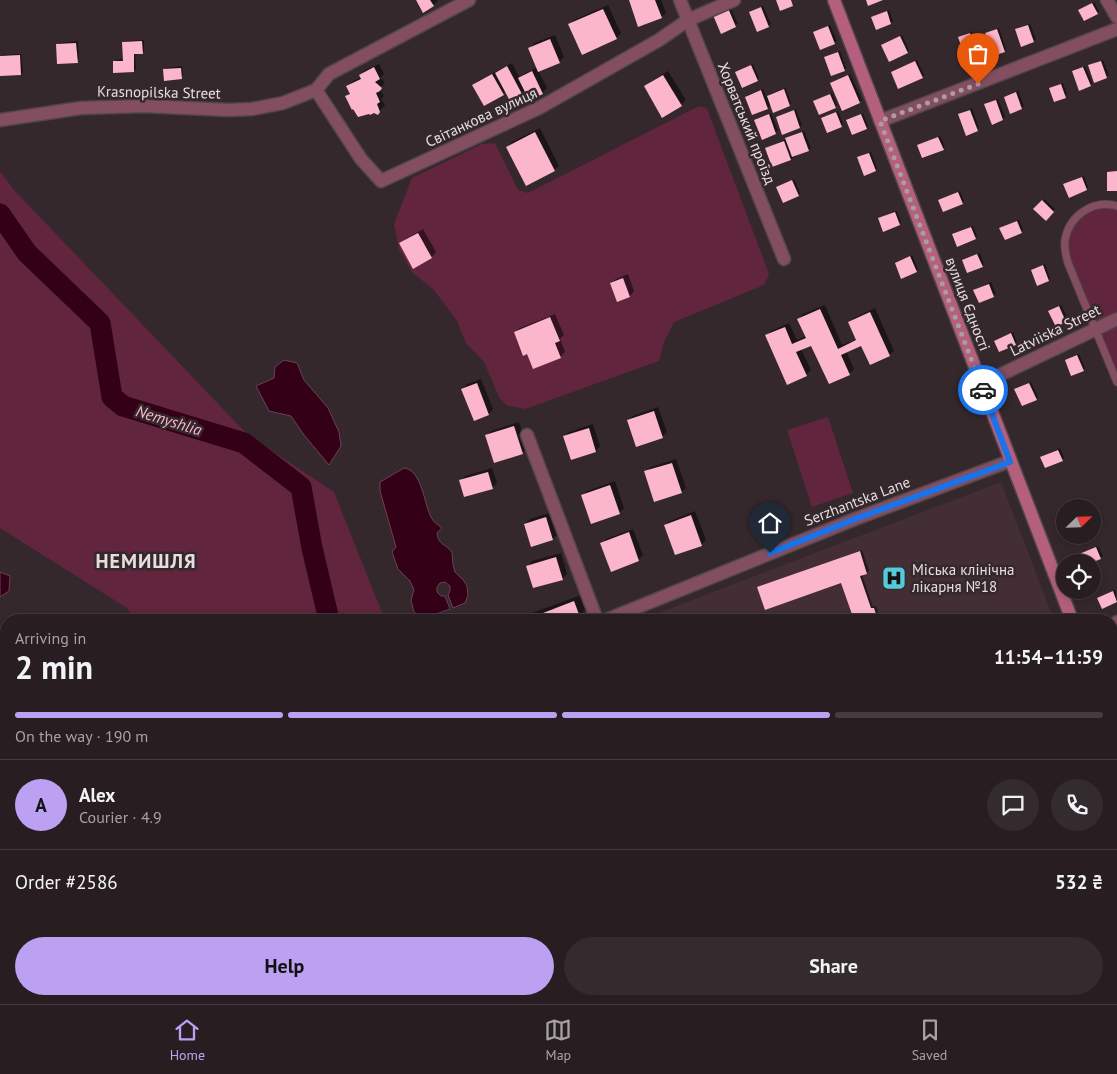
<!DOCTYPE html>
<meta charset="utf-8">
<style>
:root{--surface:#281e21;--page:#342b2e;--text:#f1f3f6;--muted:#a5a2a5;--line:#443c3f;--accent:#bca0f2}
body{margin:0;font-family:"PT Sans",sans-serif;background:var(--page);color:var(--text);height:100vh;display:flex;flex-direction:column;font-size:19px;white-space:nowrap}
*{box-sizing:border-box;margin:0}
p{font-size:16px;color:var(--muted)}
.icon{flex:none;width:28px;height:28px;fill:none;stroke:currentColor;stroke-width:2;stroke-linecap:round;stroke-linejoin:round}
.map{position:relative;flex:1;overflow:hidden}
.details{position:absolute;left:0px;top:614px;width:1118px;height:391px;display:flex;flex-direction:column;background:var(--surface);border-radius:20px 20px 0 0;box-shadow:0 2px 8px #0003,0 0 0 1px var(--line)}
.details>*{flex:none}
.needle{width:32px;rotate:67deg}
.controls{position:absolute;left:1056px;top:499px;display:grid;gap:10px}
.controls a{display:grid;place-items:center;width:45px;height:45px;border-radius:50%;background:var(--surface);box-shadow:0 2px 8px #0003,0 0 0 1px var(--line);font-size:25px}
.pin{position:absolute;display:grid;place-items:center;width:42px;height:42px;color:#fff;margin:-51px -21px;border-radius:50% 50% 50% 0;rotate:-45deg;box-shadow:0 0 5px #0007}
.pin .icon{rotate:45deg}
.courier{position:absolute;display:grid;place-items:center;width:50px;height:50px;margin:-25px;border:4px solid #1a73e8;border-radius:50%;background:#fff;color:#222;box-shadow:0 1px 6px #0007}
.headline em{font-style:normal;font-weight:700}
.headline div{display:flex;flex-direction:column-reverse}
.headline{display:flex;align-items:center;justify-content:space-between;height:85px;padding:0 15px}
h1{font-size:32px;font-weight:700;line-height:38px}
.bar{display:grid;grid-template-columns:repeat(4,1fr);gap:8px 5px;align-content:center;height:60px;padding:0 15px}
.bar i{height:6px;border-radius:4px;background:var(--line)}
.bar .current{background:var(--accent)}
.bar p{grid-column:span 4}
.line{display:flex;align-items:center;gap:12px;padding:0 15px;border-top:1px solid var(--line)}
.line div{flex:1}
.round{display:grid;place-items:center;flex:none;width:52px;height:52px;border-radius:26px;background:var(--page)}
.primary-button{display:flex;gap:10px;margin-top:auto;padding:10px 15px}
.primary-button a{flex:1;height:58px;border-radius:30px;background:var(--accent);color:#111;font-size:20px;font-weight:700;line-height:58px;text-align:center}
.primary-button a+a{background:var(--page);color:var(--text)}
.tabs{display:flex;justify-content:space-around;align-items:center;height:70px;border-top:1px solid var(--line);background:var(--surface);font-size:14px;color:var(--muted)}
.tabs a{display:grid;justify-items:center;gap:2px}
.tabs .current{color:var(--accent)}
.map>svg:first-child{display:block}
.built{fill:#422e34}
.green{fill:#61253d}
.water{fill:#330017;stroke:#694253}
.shadow{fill:#0007}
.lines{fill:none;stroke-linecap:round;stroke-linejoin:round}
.river{stroke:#330017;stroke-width:21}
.building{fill:#fcb6cc}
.service-casing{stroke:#514549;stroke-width:9}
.minor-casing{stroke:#514549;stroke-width:15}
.tertiary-casing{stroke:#514549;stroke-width:15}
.secondary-casing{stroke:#514549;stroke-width:15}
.service{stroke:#834e60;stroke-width:7}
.minor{stroke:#834e60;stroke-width:12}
.tertiary{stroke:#834e60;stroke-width:12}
.secondary{stroke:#b35f7d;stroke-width:12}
.done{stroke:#a99ea1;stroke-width:5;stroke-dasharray:0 9}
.route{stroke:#1a73e8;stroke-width:6}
.labels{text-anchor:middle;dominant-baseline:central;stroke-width:5;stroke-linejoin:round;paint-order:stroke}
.street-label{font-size:15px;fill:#e7dde0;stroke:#35282c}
.poi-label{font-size:15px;fill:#e7dde0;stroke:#35282c;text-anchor:start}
.water-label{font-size:16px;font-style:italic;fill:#fab7cc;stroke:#35282c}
.district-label{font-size:20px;font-weight:bold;letter-spacing:1px;fill:#e7dde0;stroke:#35282c}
</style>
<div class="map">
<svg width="1117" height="1004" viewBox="0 0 1117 1004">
<rect width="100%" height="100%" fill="#35282c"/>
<g class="built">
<polygon points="1001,482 1054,620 640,620"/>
<polygon points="1111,770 1117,785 1117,812 1111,814"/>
</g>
<g class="green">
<polygon points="701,106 707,109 769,274 764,285 674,322 664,342 659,361 525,409 506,405 499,397 484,362 466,343 457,321 434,290 412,272 399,249 394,224 412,178 482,144 495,143 518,190 528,193 693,109"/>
<polygon points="0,171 14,190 247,434 334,492 385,620 134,620 127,608 0,528"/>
<polygon points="1117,206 1117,382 1068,263 1067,231 1090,207"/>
<polygon points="828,417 853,493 812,507 787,430"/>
<polygon points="284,999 371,999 373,1004 287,1004"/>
</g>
<g class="water">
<polygon points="284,360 297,363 304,380 328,408 339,432 341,446 329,465 304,435 291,416 269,411 256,386 274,378 275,367"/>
<path d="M404 468C422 470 424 504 431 517 433 522 438 525 442 528L437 533C438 545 446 544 452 552L453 565 455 572 464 581 467 586 468 595 465 603 453 608 448 595 450 591V586L445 582 440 583 437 587V592L441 596H445L450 609C438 613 425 620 414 612L411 600 414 590 410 581 398 569 392 552 396 547 380 491V482Z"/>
<polygon points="0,572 10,576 9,591 0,597"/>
<polygon points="419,999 537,999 539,1004 423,1004"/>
</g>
<g class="shadow">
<polygon points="417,0 437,0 438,1 433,5"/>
<polygon points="630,0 661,0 666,13 661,17"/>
<polygon points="1094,2 1099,11 1097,13 1081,9"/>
<polygon points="608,5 621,33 616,38 570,25 574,20"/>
<polygon points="763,6 771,24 758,30 751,12"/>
<polygon points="730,7 738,24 722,32 714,16"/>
<polygon points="889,10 893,21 891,23 873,17"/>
<polygon points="1030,24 1036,39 1034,41 1017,29"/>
<polygon points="830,25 837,41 821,48 815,32"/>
<polygon points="999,28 1006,49 1004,51 987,33"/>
<polygon points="972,32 980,56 978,58 960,37"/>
<polygon points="555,35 564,57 559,62 538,70 547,88 542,93 525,90 521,93 506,91 503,94 474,85 478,81 512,63 520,78 524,74 538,67 530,48 534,43"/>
<polygon points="902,35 909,50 907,52 883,45"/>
<polygon points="144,40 144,51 142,53 135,53 136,69 134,71 114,62 116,60 124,59 123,43 125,41"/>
<polygon points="78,41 79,59 77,61 57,45 59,43"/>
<polygon points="840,51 846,68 844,70 825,58"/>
<polygon points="21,54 23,72 21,74 0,57 2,55"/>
<polygon points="917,60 924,75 922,77 892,72"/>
<polygon points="1103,60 1109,75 1095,81 1089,66"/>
<polygon points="379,64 384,74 380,78 385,82 380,89 384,96 381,99 385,105 377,114 347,97 350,93 347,86 352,82 361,77 360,75 365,70"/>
<polygon points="753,64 759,78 757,80 737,72"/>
<polygon points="182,66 183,75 181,77 164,70 166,68"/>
<polygon points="1085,66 1092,83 1090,85 1074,72"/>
<polygon points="668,71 686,100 681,105 645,87 650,82"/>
<polygon points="850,74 862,100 843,109 831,83"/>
<polygon points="1063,83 1067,94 1065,96 1050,89"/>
<polygon points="786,88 791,103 789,105 771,104 768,108 753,114 746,97 748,95 763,89 767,98 770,94"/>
<polygon points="1018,91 1024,106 1022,108 1005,97"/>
<polygon points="832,93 837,105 835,107 815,101"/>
<polygon points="998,99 1005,117 1003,119 986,105"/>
<polygon points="972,108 979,128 977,130 960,114"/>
<polygon points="796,109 802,125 800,127 777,117"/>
<polygon points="838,111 843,124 841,126 822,118"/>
<polygon points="771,113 778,131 762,138 755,120"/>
<polygon points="863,113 868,126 866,128 850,119"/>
<polygon points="540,128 559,166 554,170 508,147 512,142"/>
<polygon points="804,131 811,148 791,159 772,165 766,148"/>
<polygon points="940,136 945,147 943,149 918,146"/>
<polygon points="871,152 877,168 875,170 858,158"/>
<polygon points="1084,176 1088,187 1087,189 1065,184"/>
<polygon points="794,179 800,193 798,195 777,187"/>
<polygon points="960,191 964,201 962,203 940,200"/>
<polygon points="1044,199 1055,209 1046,219 1035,209"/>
<polygon points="897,211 901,222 899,224 879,219"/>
<polygon points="1019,220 1023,230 1021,232 1003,227"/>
<polygon points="973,226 977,236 975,238 953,235"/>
<polygon points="423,229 436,252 432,257 414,267 401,244 406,239"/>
<polygon points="980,253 984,264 982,266 963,261"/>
<polygon points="912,255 918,269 916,271 896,263"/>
<polygon points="1045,264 1050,278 1048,280 1032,270"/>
<polygon points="628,274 634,291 630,296 618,300 611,283 616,279"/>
<polygon points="991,282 996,294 979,301 975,290"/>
<polygon points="825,305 842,345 857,339 849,322 854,318 875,308 894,351 889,355 862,344 846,351 854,369 849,374 812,344 801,349 811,370 806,375 766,336 771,331 789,323 797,340 806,336 799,319 803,314"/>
<polygon points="1061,305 1068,319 1056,325 1050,311"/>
<polygon points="555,314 564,335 560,339 565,352 560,357 528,353 515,332 520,328"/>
<polygon points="1013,332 1017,342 1015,343 995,341"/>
<polygon points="1079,354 1085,368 1083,370 1066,360"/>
<polygon points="481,379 493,409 489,414 475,419 462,389 467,384"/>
<polygon points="1031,382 1038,397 1036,399 1016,389"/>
<polygon points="658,407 667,432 662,437 628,420 633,416"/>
<polygon points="519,422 527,448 522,453 486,436 491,431"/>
<polygon points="593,424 600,446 596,451 564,436 569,432"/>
<polygon points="1060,448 1064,458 1062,460 1042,457"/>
<polygon points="676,459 686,488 681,492 646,472 651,467"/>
<polygon points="492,468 497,483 492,488 461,481 465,476"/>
<polygon points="615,481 624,508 619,513 582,495 587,491"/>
<polygon points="695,511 706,540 701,545 665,525 670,521"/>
<polygon points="550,513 557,535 552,539 525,524 530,519"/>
<polygon points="633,529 643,555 639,559 612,570 602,544 606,539"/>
<polygon points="1098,546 1103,556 1090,562 1084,562 1081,554"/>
<polygon points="862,550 869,571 862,575 873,607 876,606 880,620 855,620 842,582 759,587"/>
<polygon points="561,553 567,574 562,579 528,566 532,561"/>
<polygon points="1115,590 1117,601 1102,607 1099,598"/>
<polygon points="581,595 586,609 579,616 569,620 521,620 524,616"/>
<polygon points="702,615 704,620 689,620"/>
<polygon points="1115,848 1117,856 1111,859 1111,850"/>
<polygon points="1,948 5,963 0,966 0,949"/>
<polygon points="1116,998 1117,1004 1104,1004 1106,1002"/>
<polygon points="61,999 83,999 86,1004 61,1004 59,1001"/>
<polygon points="209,999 213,1004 204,1004"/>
<polygon points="764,999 780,999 782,1004 766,1004"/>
<polygon points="966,999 968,1004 954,1004"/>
<polygon points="982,999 989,999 991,1004 975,1004 977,1001"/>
<polygon points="1003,999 1018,999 1020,1003 1005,1004"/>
</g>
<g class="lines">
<polyline class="river" points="0,214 27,253 100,323 112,397 123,406 244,443 301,487 312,548 329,620"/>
</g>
<g class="building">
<polygon points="416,0 430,0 434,6 423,13"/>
<polygon points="629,0 655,0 662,18 638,27"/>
<polygon points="776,0 791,0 793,6 780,11"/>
<polygon points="866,0 883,0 868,6"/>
<polygon points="1092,3 1098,14 1084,21 1078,10"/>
<polygon points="761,7 769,27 757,32 749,12"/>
<polygon points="728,8 736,27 721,34 713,15"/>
<polygon points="603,9 617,39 582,55 568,24"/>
<polygon points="887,11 891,24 876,30 871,17"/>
<polygon points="1028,25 1034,42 1021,47 1015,29"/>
<polygon points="828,26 835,44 820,50 813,32"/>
<polygon points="997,29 1005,52 993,56 985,33"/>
<polygon points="970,33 978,59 967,63 958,37"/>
<polygon points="900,36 908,53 889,62 881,45"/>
<polygon points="550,39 560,63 538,72 528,48"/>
<polygon points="142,41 143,54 134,54 134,72 113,73 113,61 123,61 122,42"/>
<polygon points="76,43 78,63 57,64 56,44"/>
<polygon points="838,52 845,71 831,76 824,57"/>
<polygon points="20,55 21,75 0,76 0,56"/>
<polygon points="915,61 923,78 898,89 891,72"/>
<polygon points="1101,61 1107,78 1094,83 1088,65"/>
<polygon points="751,65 758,81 742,88 735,72"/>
<polygon points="507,66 522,94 510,101 495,73"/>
<polygon points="374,67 380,79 375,82 382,88 380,91 376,93 380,102 377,104 380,112 378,115 374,113 370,115 369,114 358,117 353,109 352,110 345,96 350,94 346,86 361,79 359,75"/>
<polygon points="1083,67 1091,86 1079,91 1072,71"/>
<polygon points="181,68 182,79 164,81 163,69"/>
<polygon points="532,71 543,94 529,100 518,78"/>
<polygon points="492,74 504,95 484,106 472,85"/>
<polygon points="663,75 682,106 662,118 644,86"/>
<polygon points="848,75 860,103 842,111 830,83"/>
<polygon points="1061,84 1066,98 1054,102 1049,88"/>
<polygon points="784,89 790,106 773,113 767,96"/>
<polygon points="761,90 768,109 752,115 745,97"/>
<polygon points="1016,92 1022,109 1010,114 1004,97"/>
<polygon points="830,94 836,108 819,115 813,101"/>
<polygon points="996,100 1003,120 992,125 984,104"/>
<polygon points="794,110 800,128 782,135 776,117"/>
<polygon points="970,110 978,131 966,136 958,114"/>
<polygon points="836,112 842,127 827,133 821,118"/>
<polygon points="769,114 776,134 762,140 754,120"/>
<polygon points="861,114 867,129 852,135 846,120"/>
<polygon points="535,132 555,171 526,186 506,147"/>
<polygon points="802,132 809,151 792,157 785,138"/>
<polygon points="938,137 944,150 922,158 917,145"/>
<polygon points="784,141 791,160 772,167 765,148"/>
<polygon points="869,153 876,171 864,176 857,157"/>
<polygon points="1117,171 1117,191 1107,191 1107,172"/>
<polygon points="1082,177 1087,190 1069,198 1063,184"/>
<polygon points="792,180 799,196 783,203 776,187"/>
<polygon points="958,192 963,204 943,212 938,200"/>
<polygon points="1042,200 1054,212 1046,221 1033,209"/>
<polygon points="895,212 900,225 883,232 878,218"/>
<polygon points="1017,221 1022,233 1005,240 999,228"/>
<polygon points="971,227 976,239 957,247 952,234"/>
<polygon points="418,233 432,258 413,269 399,243"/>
<polygon points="977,254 983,267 967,273 962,260"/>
<polygon points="910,256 917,272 901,279 895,263"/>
<polygon points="1043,265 1049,281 1037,286 1031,270"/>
<polygon points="623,278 630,297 617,302 610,283"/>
<polygon points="989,284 994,297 979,303 973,290"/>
<polygon points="1059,306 1066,322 1056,327 1048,311"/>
<polygon points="820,309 838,349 856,340 848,322 870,312 890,356 870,365 861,346 841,355 850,375 829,384 811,346 796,352 807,376 787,385 765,335 785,327 792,344 806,338 797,319"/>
<polygon points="550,317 560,341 555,343 561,358 533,369 527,354 523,356 514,332"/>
<polygon points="1011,333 1016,345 999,352 994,341"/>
<polygon points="1077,355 1084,371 1071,376 1065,360"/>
<polygon points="477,383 489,415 474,421 461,389"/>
<polygon points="1029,383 1037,400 1022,406 1014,389"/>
<polygon points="654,411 663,438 636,447 627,420"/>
<polygon points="514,426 523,454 494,463 485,435"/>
<polygon points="589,428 596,452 571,460 563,436"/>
<polygon points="1058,450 1063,461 1045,468 1040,457"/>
<polygon points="672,463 682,493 654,502 644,471"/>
<polygon points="488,472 493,489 464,497 459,480"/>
<polygon points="610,485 620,514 591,524 581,495"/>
<polygon points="691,515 702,546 675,555 664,525"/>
<polygon points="546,517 553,540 531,547 524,524"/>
<polygon points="629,532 639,561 611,572 600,543"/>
<polygon points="1096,547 1101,559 1093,562 1083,562 1079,554"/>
<polygon points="860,551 867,574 860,576 871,608 874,608 878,620 854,620 841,583 765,610 757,587"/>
<polygon points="556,557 563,580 533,588 526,566"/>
<polygon points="1113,591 1117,602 1102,609 1097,598"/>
<polygon points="574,601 580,617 572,620 525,620"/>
<polygon points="6,994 6,999 25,999 7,1004 4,995"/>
<polygon points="61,999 81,999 83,1004 59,1004 58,1000"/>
<polygon points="763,999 777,999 779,1004 765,1004"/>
<polygon points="983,999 987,999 989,1004 974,1004 973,1002"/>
<polygon points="1001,999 1016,999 1018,1004 1003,1004"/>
</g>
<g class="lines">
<g class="service-casing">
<path id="service" d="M1117 206C1093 199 1069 216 1065 240 1064 248 1066 256 1068 263L1117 382"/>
</g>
<g class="minor-casing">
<g id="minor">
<polyline points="680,0 784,259"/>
<polyline points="1107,0 1117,17"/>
<polyline points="316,90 361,159 381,181 539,108 659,40 688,20 734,0"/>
<polyline points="316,90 329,74 469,0"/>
<polyline points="0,120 81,108 144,106 229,110 252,109 283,103 316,90"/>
<polyline points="981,384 1117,319"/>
<polyline points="527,435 597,620"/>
<polyline points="606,620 855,519 1010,461"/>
<polyline points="1111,626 1117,622"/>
<polyline points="0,689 6,688"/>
<polyline points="1111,830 1117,828"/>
<polyline points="1111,976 1117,975"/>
<polyline points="0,985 6,983"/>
<polyline points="36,999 38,1004"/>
<polyline points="165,999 170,1004"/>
<polyline points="646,1001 647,1004"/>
<polyline points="674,1004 687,999"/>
<polyline points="1034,1004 1047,999"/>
</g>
</g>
<g class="tertiary-casing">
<polyline id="tertiary" points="880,121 1117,29"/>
</g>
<g class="secondary-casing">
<g id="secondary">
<polyline points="834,0 1072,620"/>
<polyline points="1111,719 1117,733"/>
</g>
</g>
<use href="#service" class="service"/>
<use href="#minor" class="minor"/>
<use href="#tertiary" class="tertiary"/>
<use href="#secondary" class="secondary"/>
</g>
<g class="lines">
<polyline class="done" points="978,84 880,121 983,390"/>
<polyline class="route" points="770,553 855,519 1010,462 983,390"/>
</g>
<defs>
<g id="hospital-square" transform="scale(1.25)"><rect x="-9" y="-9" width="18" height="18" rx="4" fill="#53cbdb" stroke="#35282c"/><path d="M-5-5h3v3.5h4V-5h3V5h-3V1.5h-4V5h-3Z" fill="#111"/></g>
</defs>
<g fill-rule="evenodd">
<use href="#hospital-square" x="894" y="578"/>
</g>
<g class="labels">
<g class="street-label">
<text transform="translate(159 92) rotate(1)">Krasnopilska Street</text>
<text transform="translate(481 117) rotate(-25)">Світанкова вулиця</text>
<text transform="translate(747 123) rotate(68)">Хорватський проїзд</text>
<text transform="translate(968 304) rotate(69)">вулиця Єдності</text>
<text transform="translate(1055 330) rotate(-26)">Latviiska Street</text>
<text transform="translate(857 501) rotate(-21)">Serzhantska Lane</text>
</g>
<g class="poi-label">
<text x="912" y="569">Міська клінічна<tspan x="912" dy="17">лікарня №18</tspan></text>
</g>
<g class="water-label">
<text transform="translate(169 420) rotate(17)">Nemyshlia</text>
</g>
<g class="district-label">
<text x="146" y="561">НЕМИШЛЯ</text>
</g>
</g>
</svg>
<div class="controls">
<a><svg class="needle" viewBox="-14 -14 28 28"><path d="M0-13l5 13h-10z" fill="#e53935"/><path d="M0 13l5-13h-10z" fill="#a5a2a5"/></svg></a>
<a><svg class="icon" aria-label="locate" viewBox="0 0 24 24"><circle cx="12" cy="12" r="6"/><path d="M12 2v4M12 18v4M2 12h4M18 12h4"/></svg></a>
</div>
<div class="pin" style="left:978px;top:84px;background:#ea580c"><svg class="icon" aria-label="bag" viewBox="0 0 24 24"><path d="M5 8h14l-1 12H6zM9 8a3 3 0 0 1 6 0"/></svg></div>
<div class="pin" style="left:770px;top:553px;background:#1f2937"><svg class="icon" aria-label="home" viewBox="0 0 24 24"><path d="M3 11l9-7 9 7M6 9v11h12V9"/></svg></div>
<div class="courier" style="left:983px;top:390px"><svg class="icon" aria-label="car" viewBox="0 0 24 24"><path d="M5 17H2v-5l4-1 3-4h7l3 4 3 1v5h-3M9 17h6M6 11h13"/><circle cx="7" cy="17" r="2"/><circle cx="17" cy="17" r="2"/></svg></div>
<section class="details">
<div class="headline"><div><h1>2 min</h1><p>Arriving in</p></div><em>11:54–11:59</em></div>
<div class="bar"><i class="current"></i><i class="current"></i><i class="current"></i><i></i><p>On the way · 190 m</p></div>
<div class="line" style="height:90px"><b class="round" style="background:var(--accent);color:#111">A</b><div><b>Alex</b><p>Courier · 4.9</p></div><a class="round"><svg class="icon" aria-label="chat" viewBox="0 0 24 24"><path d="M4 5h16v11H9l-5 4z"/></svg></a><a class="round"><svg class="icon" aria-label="phone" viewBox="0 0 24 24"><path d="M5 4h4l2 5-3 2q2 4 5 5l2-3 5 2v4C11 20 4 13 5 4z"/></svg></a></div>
<div class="line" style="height:65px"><div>Order #2586</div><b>532 ₴</b></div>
<div class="primary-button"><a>Help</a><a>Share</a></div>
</section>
</div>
<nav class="tabs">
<a class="current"><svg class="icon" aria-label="home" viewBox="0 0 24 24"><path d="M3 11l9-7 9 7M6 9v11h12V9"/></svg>Home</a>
<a><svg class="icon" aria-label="map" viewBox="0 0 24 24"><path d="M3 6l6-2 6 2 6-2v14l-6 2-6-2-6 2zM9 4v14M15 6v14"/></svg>Map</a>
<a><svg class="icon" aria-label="saved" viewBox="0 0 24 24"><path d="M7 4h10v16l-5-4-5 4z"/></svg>Saved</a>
</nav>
